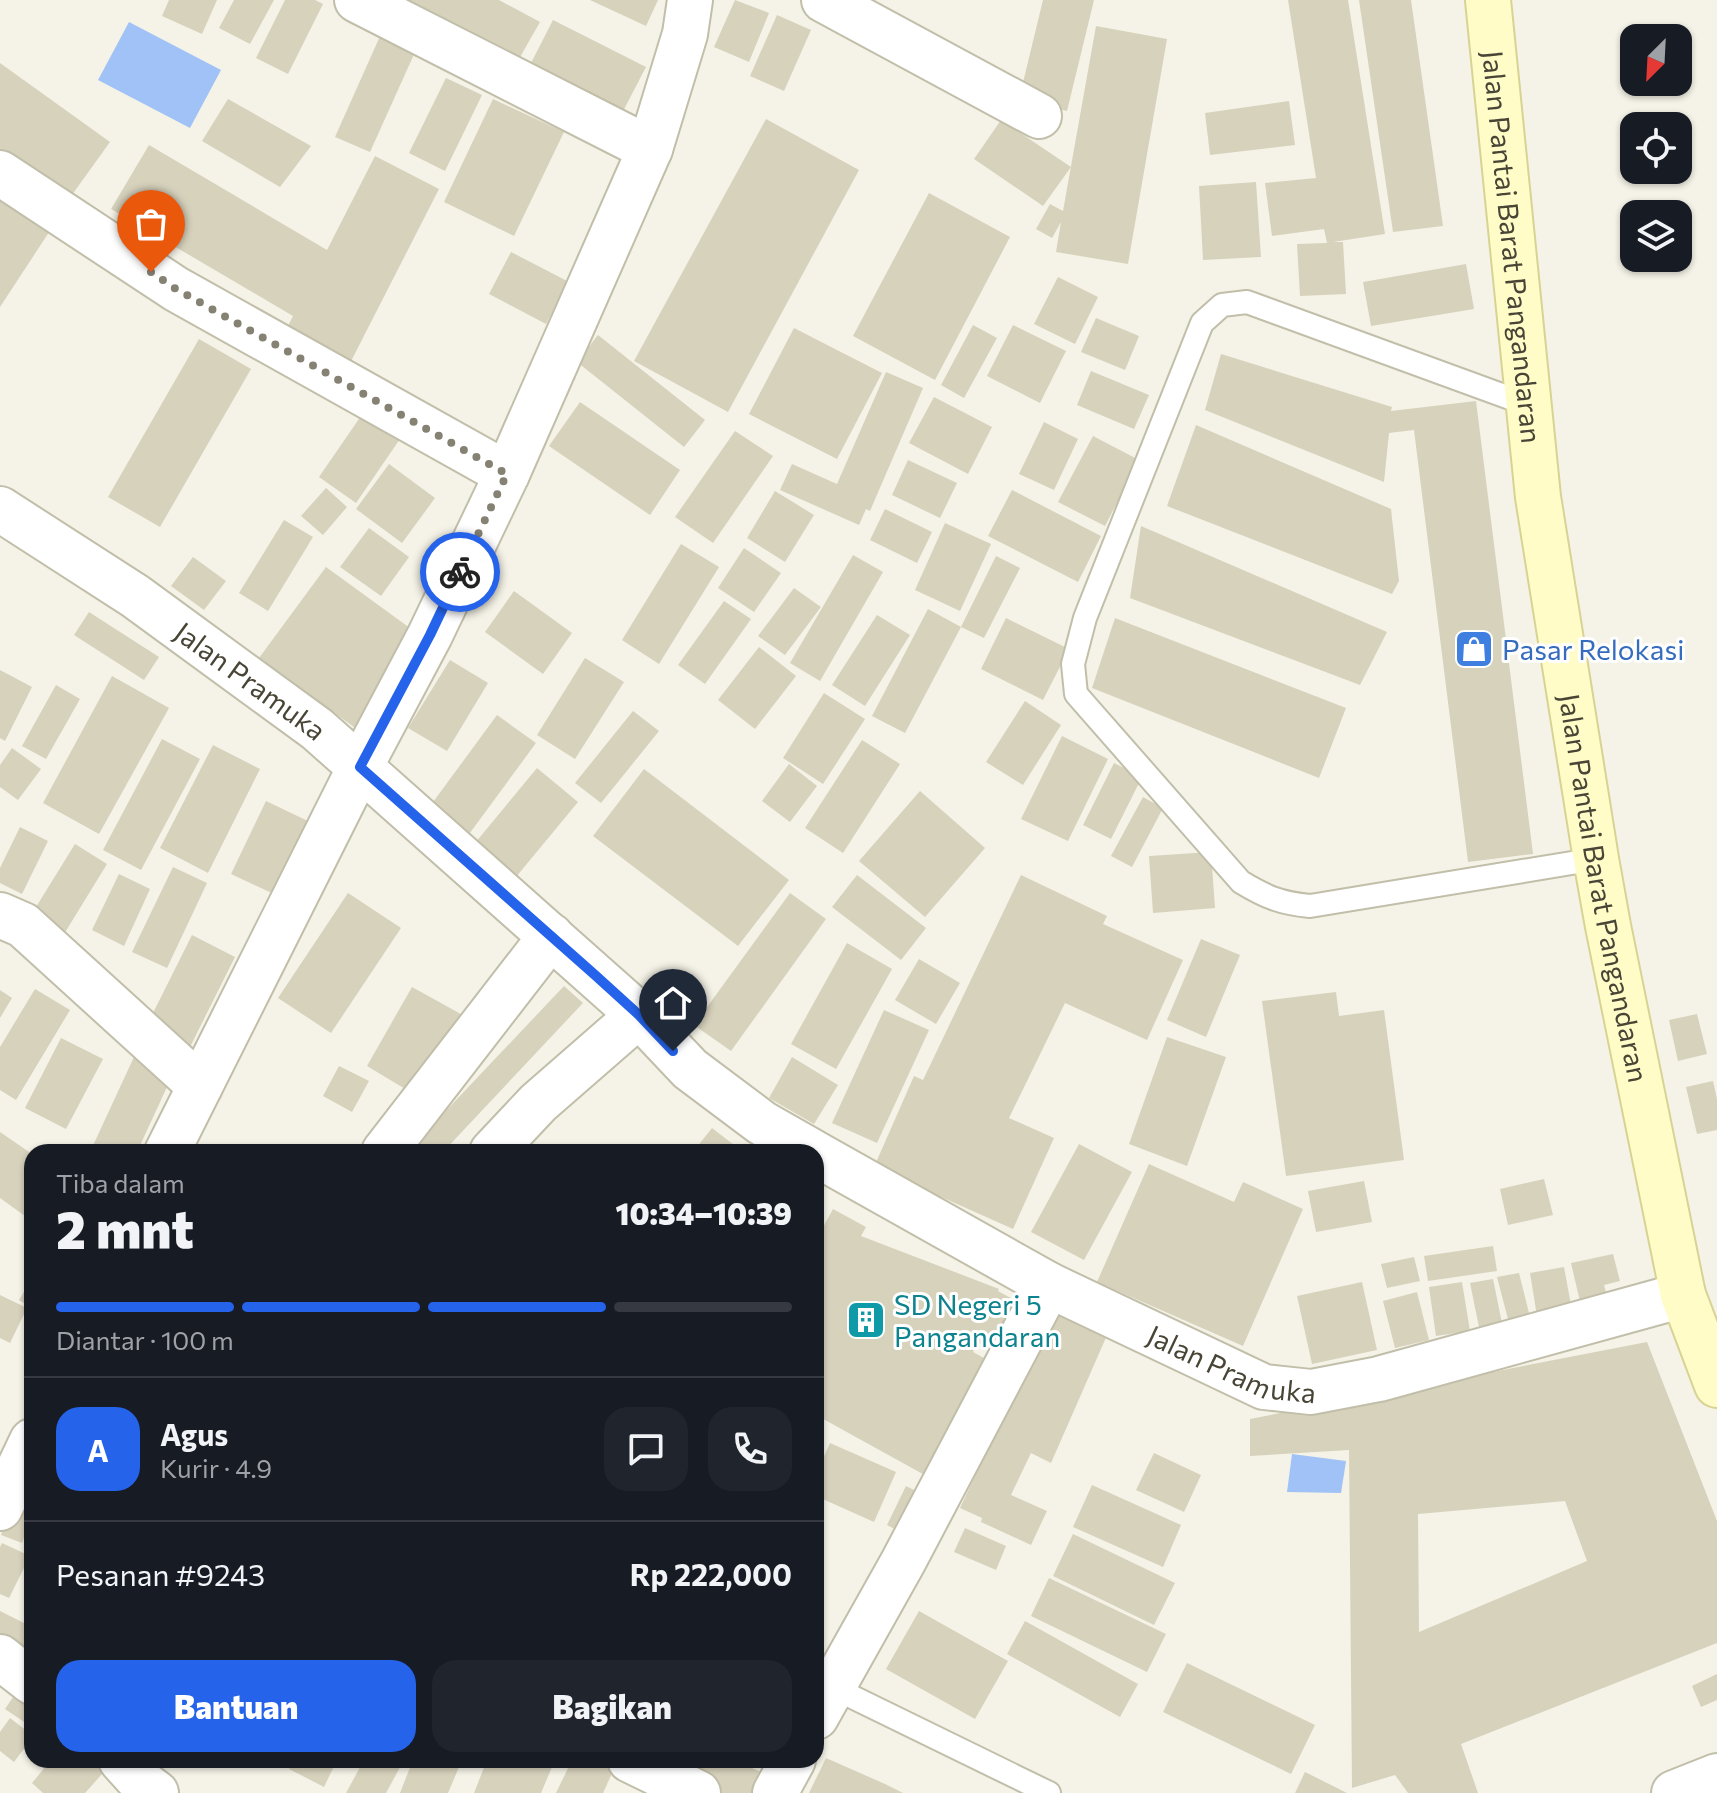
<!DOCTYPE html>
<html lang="id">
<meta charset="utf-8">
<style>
:root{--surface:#171b24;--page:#20242c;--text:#f1f3f6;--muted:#9ea1a6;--line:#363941;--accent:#2563eb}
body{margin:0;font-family:Commissioner,sans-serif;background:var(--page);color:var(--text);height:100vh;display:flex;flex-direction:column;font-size:30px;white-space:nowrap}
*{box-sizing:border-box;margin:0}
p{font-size:26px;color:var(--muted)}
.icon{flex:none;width:44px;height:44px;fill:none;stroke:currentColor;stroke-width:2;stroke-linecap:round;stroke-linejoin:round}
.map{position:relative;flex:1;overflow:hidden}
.panel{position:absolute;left:24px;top:1144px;width:800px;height:624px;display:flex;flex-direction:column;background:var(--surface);border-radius:24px;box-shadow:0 2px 6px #0004}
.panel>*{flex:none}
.needle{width:52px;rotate:204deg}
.fabs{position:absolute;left:1620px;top:24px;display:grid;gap:16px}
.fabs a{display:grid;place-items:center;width:72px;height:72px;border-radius:16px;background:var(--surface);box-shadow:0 2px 6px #0004;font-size:40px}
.pin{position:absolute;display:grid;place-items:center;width:68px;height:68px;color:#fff;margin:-82px -34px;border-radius:50% 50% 50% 0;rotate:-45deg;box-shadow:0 0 8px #0007}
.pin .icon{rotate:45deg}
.courier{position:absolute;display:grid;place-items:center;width:80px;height:80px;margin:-40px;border:6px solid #2563eb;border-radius:50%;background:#fff;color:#222;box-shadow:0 2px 10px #0007}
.headline em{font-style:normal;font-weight:800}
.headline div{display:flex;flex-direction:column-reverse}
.headline{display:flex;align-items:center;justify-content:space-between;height:136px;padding:0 32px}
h1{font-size:52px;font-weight:800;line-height:60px}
.bar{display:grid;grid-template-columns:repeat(4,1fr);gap:12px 8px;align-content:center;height:96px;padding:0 32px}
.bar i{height:10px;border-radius:6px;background:var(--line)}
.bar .on{background:var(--accent)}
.bar p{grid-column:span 4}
.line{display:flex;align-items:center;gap:20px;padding:0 32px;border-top:2px solid var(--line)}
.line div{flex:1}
.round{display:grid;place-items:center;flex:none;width:84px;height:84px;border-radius:24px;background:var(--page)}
.action{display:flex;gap:16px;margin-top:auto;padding:16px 32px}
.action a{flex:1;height:92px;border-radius:24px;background:var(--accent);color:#fff;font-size:32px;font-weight:800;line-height:92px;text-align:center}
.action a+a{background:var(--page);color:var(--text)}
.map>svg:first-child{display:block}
.water{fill:#a0c2f6}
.building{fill:#d7d2bc;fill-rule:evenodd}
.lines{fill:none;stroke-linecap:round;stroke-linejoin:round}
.lane-casing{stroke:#c1bea9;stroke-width:26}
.street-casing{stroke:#c1bea9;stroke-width:48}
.secondary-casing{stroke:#d8d394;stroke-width:48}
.lane{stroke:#fff;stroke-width:22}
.street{stroke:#fff;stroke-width:44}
.secondary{stroke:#fffcc7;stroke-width:44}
.done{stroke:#858274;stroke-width:8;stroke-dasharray:0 14.4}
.route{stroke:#2563eb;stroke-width:10}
.labels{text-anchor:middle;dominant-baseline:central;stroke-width:6;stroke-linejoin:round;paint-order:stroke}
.street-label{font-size:28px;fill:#494536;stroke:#fff}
.shop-label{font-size:28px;fill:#366cbe;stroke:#fff;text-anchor:start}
.culture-label{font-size:28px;fill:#0d838f;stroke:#fff;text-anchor:start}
</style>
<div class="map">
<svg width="1717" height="1793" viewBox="0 0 1717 1793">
<rect width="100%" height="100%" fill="#f5f3e7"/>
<g class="water">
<polygon points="129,22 221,70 190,128 98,80"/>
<polygon points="1292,1454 1346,1461 1341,1493 1287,1492"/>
</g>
<g class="building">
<polygon points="169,0 217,0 202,34 162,16"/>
<polygon points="234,0 274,0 250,44 219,28"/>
<polygon points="285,0 315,0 323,4 288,74 256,58"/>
<polygon points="376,0 499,0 540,22 511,73"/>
<polygon points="590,0 658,0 646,26"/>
<polygon points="735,0 769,13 749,62 714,47"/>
<polygon points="1043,0 1094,0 1067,111 1019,99"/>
<polygon points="1288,0 1348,0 1385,234 1333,242 1343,242 1346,294 1300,296 1297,244 1327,243 1324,229 1272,236 1265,183 1316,178"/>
<polygon points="1359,0 1411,0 1443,226 1393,232"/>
<polygon points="777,15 811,30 784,91 750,76"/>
<polygon points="553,20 646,67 620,117 528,69"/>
<polygon points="385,25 420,41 370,152 335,137"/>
<polygon points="1096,26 1167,39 1128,264 1056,252 1061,222 1052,238 1036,229 1050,204 1063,211"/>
<polygon points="0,63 110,142 69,199 0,150"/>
<polygon points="446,78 482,95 445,171 409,153"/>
<polygon points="228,99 311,146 280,187 202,141"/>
<polygon points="493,99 564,132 514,236 444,202"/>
<polygon points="1289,101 1295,145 1210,155 1205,113"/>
<polygon points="766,119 859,170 728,412 634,361"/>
<polygon points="1001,120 1071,167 1043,206 974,159"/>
<polygon points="149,145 327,250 375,156 439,189 345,373 281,340 293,316 111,209"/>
<polygon points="1256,182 1261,257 1203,260 1199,186"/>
<polygon points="0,183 57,220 0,307"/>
<polygon points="929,193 1010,237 935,380 853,336"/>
<polygon points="511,252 569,282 546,324 489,294"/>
<polygon points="1466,264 1474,309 1371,326 1363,282"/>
<polygon points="1058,277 1098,297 1075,344 1034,324"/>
<polygon points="1096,318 1139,336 1125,370 1081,352"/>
<polygon points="973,325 997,338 964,398 941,385"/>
<polygon points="1013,325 1066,351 1040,403 987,376"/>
<polygon points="794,328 882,373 837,459 749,414"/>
<polygon points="598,335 705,420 684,447 577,362"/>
<polygon points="199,339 251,369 160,527 108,497"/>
<polygon points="1221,354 1392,407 1391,411 1476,401 1533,854 1468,862 1414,430 1389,433 1384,482 1205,410"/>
<polygon points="1091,371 1149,395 1134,429 1077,405"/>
<polygon points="886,372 923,388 870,511 866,509 859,525 780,490 792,464 837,484"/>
<polygon points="934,397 992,427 968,474 909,443"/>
<polygon points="580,402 680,470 650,515 549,446"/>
<polygon points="363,413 400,439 356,503 319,477"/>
<polygon points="1044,422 1078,439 1054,490 1019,474"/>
<polygon points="1196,425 1391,509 1399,581 1392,594 1167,506"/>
<polygon points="735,431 773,456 713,543 675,517"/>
<polygon points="1093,436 1139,460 1105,526 1058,502"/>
<polygon points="908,460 957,483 940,518 892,495"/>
<polygon points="389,464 435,498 402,543 356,509"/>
<polygon points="326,488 347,507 323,535 301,516"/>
<polygon points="1012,490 1101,536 1078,582 988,536"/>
<polygon points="775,491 814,515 785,562 747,538"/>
<polygon points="885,509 932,532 917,563 870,540"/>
<polygon points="284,520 313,537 268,611 239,593"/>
<polygon points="945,523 991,544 960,611 915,590"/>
<polygon points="1141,526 1387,632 1360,685 1130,598"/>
<polygon points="369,528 409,557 381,596 340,567"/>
<polygon points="681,544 719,567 659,664 622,640"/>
<polygon points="744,548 781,573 754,612 718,588"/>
<polygon points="853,555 883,572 820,681 790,663"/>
<polygon points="996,556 1020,568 984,638 961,627"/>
<polygon points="193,557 226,581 204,610 171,586"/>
<polygon points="326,567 425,639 358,730 259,658"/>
<polygon points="794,588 821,607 785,655 758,636"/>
<polygon points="514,591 572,633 543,674 485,632"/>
<polygon points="724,601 751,619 705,684 678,665"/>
<polygon points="928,609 961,627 905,733 872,716"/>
<polygon points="89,612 159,657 144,680 74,635"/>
<polygon points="877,615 910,635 865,706 832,685"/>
<polygon points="1006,618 1069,649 1043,700 981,669"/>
<polygon points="1115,618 1346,708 1319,778 1092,688"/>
<polygon points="759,647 796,676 755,729 718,700"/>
<polygon points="585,658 624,682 575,759 537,735"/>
<polygon points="450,660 488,683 447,751 408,728"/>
<polygon points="0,670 32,687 5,741 0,738"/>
<polygon points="112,676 169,708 99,834 43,803"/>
<polygon points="56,685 80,699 46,759 22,746"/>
<polygon points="824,693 865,719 823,784 783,758"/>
<polygon points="1025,701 1061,725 1023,785 986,762"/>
<polygon points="633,711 659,731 601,803 575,783"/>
<polygon points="497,715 536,743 464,841 425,813"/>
<polygon points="1062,736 1108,759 1068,841 1021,819"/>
<polygon points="162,739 200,759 141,870 103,850"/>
<polygon points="862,740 900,764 843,853 805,828"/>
<polygon points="213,745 260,769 208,873 160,848"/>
<polygon points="12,748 41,769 18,800 0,787 0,765"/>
<polygon points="1114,763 1142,777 1111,839 1083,825"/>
<polygon points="789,764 817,786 790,822 762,801"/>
<polygon points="537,768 578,802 516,877 475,843"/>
<polygon points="644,769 789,880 738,946 593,836"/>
<polygon points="920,791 985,848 925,917 859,861"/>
<polygon points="1143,797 1163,808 1132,867 1111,856"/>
<polygon points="266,801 310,822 276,895 231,874"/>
<polygon points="20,827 48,841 22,894 0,883 0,868"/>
<polygon points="75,844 107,864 61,939 28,920"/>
<polygon points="1211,852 1215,908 1153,913 1149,856"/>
<polygon points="173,867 207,883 167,968 132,952"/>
<polygon points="119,874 150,889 124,946 92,930"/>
<polygon points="857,875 926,928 901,960 832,907"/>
<polygon points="1021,875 1107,916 1103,924 1183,960 1147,1040 1065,1003 1009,1118 1054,1138 1013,1229 874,1167 914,1076 923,1080"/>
<polygon points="348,893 401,928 331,1033 278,998"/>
<polygon points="790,893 826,919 731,1051 694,1025"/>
<polygon points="192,935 235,957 190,1047 147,1025"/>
<polygon points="1201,939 1240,955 1206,1037 1167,1020"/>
<polygon points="847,943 892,969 836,1069 791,1044"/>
<polygon points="919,959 960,983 936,1024 895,1000"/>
<polygon points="564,986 583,1003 443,1152 407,1152"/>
<polygon points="412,987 468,1018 422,1099 367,1066"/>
<polygon points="35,989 70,1010 16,1100 0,1090 0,1047"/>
<polygon points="0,990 12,998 0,1018"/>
<polygon points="1336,992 1339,1016 1384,1010 1404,1160 1286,1176 1262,1001"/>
<polygon points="884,1010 929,1030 877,1143 832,1123"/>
<polygon points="1697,1014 1707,1054 1678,1061 1669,1020"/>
<polygon points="1167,1037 1226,1057 1187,1166 1129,1144"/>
<polygon points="61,1038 103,1059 66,1129 25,1108"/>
<polygon points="140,1044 179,1061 137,1152 90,1152"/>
<polygon points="792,1057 838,1085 814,1124 769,1098"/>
<polygon points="339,1066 369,1081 352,1112 323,1096"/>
<polygon points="1713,1081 1717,1099 1717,1130 1697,1134 1686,1087"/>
<polygon points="712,1128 743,1152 693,1152"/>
<polygon points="0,1132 32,1154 32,1221 0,1198"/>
<polygon points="1079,1144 1132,1172 1084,1260 1031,1232"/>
<polygon points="1149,1164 1234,1202 1243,1182 1303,1209 1243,1346 1097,1282"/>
<polygon points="1544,1179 1553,1215 1508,1225 1500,1189"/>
<polygon points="1364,1181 1372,1222 1316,1232 1308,1191"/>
<polygon points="833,1209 866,1227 861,1236 999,1289 998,1291 1027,1307 1001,1355 977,1342 973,1352 993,1363 930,1478 816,1415 816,1240"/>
<polygon points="1493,1246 1497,1271 1428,1281 1424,1256"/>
<polygon points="1613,1254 1620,1281 1604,1285 1609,1303 1582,1310 1571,1263"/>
<polygon points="1414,1257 1420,1281 1387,1288 1381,1264"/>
<polygon points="1564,1267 1572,1310 1537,1316 1530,1273"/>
<polygon points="1519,1273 1530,1317 1509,1323 1497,1277"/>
<polygon points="32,1278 32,1308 19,1300"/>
<polygon points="1493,1279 1503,1328 1480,1332 1470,1283"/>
<polygon points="1362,1282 1377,1350 1312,1364 1297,1296"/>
<polygon points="1462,1282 1470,1331 1436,1336 1429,1287"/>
<polygon points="1417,1292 1429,1340 1395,1348 1383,1301"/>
<polygon points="0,1295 27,1308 10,1343 0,1338"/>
<polygon points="1054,1308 1108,1333 1051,1463 1031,1453 1011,1495 1047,1511 1031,1545 981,1522 982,1518 960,1508"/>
<path d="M1647 1342 1717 1521V1643L1461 1744 1478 1793H1408L1395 1775 1352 1788 1349 1450 1250 1456V1419ZM1565 1501 1587 1561 1419 1632 1418 1514Z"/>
<polygon points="830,1443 896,1472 874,1522 816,1496 816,1474"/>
<polygon points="1154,1453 1201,1475 1184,1512 1136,1490"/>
<polygon points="1092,1485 1181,1525 1163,1567 1073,1527"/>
<polygon points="906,1486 924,1495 904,1534 887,1525"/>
<polygon points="17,1490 32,1496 32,1516 22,1543 1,1535"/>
<polygon points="965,1528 1006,1546 996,1570 954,1552"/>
<polygon points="1073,1534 1175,1583 1154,1625 1053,1576"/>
<polygon points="2,1543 30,1556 9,1598 0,1594 0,1547"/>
<polygon points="1049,1578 1166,1634 1147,1672 1031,1616"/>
<polygon points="0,1611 32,1627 32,1662 0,1646"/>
<polygon points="919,1611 1008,1661 975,1719 886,1669"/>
<polygon points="1025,1621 1138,1684 1120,1717 1007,1654"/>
<polygon points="1187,1663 1315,1725 1291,1774 1163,1712"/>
<polygon points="1717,1674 1717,1700 1701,1707 1692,1686"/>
<polygon points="22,1684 32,1692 32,1723 30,1726 5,1709"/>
<polygon points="10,1718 32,1735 32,1738 14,1762 0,1751 0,1732"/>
<polygon points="826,1758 885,1784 903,1793 809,1793"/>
<polygon points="51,1760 106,1760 111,1764 85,1793 43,1793 32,1783"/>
<polygon points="294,1760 337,1760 324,1787 289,1769"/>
<polygon points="364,1760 404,1760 386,1793 346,1793"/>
<polygon points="413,1760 462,1760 448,1793 400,1793"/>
<polygon points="487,1760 555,1760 541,1793 474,1793"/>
<polygon points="572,1760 595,1760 614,1769 603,1793 556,1793"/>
<polygon points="700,1760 735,1760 767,1775 759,1793 716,1793 690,1781"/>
<polygon points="1305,1772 1347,1793 1295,1793"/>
</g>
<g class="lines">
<g class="lane-casing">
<g id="lane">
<path d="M1529 405 1247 302 1222 305 1202 323 1085 618 1073 664 1076 694 1241 882C1266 897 1280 903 1310 906L1596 859"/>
<polyline points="832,1687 1049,1793"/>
</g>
</g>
<g class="street-casing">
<g id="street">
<polyline points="357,0 650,149"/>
<polyline points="824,0 1039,116"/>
<polyline points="0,173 176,289 507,474"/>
<path id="s1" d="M0 509 135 596 317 729 639 1015 690 1069 762 1123 813 1152"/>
<polyline points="0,915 23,925 200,1086"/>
<polyline points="167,1152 360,767 430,635 507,474 650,149 685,34 690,0"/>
<polyline points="384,1152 551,936"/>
<polyline points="492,1152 538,1103 639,1015"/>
<path id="s2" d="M816 1154 1049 1285 1264 1387 1311 1392 1379 1379 1683 1295"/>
<polyline points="0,1508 32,1441"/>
<polyline points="0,1657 32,1682"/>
<polyline points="816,1717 903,1562 1049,1285"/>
<polyline points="121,1760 140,1781 156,1793"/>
<polyline points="630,1760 698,1793"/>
<polyline points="775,1793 793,1760"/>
<polyline points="1674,1793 1717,1776"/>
</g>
</g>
<g class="secondary-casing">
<g id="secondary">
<path id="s3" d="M1488 0 1538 497 1596 859 1608 926 1683 1295 1717 1385"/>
</g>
</g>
<use href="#lane" class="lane"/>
<use href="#street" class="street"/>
<use href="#secondary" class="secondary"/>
</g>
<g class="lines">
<polyline class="done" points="151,272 176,289 507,474 460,572"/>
<polyline class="route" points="460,572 430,635 360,767 595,975 639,1015 673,1051"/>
</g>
<defs>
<g id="shop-square" transform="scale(2)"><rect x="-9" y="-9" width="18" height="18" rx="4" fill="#3f7fe0" stroke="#fff"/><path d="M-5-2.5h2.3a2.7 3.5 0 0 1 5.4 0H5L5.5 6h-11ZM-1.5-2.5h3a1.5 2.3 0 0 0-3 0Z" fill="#fff"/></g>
<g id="building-square" transform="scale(2)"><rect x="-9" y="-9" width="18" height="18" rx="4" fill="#0f9aa8" stroke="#fff"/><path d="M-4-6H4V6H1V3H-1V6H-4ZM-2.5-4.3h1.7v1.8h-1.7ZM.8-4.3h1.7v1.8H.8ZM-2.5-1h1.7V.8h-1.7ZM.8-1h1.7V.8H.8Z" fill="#fff"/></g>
</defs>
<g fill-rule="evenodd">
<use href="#shop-square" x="1474" y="649"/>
<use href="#building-square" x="866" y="1320"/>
</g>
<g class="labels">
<g class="street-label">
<text stroke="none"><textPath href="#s3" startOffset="248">Jalan Pantai Barat Pangandaran</textPath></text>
<text stroke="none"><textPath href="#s1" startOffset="304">Jalan Pramuka</textPath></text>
<text stroke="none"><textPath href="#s3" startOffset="896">Jalan Pantai Barat Pangandaran</textPath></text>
<text stroke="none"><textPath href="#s2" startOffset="468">Jalan Pramuka</textPath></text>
</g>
<g class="shop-label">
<text x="1502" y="649">Pasar Relokasi</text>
</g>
<g class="culture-label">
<text x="894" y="1304">SD Negeri 5<tspan x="894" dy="32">Pangandaran</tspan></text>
</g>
</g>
</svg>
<div class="fabs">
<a><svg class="needle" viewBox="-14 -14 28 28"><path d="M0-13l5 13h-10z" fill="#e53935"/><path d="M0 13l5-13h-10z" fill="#9ea1a6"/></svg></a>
<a><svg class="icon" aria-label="locate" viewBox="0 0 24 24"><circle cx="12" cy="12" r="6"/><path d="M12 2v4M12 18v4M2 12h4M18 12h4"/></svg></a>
<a><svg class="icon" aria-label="layers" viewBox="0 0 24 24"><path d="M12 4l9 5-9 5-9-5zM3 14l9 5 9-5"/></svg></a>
</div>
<div class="pin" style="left:151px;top:272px;background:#ea580c"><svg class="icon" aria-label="bag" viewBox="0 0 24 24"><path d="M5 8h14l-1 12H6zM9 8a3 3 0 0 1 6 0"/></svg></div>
<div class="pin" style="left:673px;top:1051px;background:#1f2937"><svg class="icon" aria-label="home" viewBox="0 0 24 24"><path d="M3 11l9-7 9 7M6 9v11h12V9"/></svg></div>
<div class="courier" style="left:460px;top:572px"><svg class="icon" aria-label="bike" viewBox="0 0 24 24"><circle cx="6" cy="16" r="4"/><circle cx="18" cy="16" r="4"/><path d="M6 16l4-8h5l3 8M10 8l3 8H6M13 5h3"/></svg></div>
<section class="panel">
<div class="headline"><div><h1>2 mnt</h1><p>Tiba dalam</p></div><em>10:34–10:39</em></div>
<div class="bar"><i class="on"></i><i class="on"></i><i class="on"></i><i></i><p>Diantar · 100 m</p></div>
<div class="line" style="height:144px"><b class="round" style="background:var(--accent);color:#fff">A</b><div><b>Agus</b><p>Kurir · 4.9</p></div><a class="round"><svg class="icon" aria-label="chat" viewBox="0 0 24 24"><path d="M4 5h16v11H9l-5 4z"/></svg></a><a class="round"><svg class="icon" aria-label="phone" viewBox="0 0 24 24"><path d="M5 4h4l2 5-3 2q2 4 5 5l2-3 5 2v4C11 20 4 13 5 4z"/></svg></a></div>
<div class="line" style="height:104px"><div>Pesanan #9243</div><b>Rp 222,000</b></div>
<div class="action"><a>Bantuan</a><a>Bagikan</a></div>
</section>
</div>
